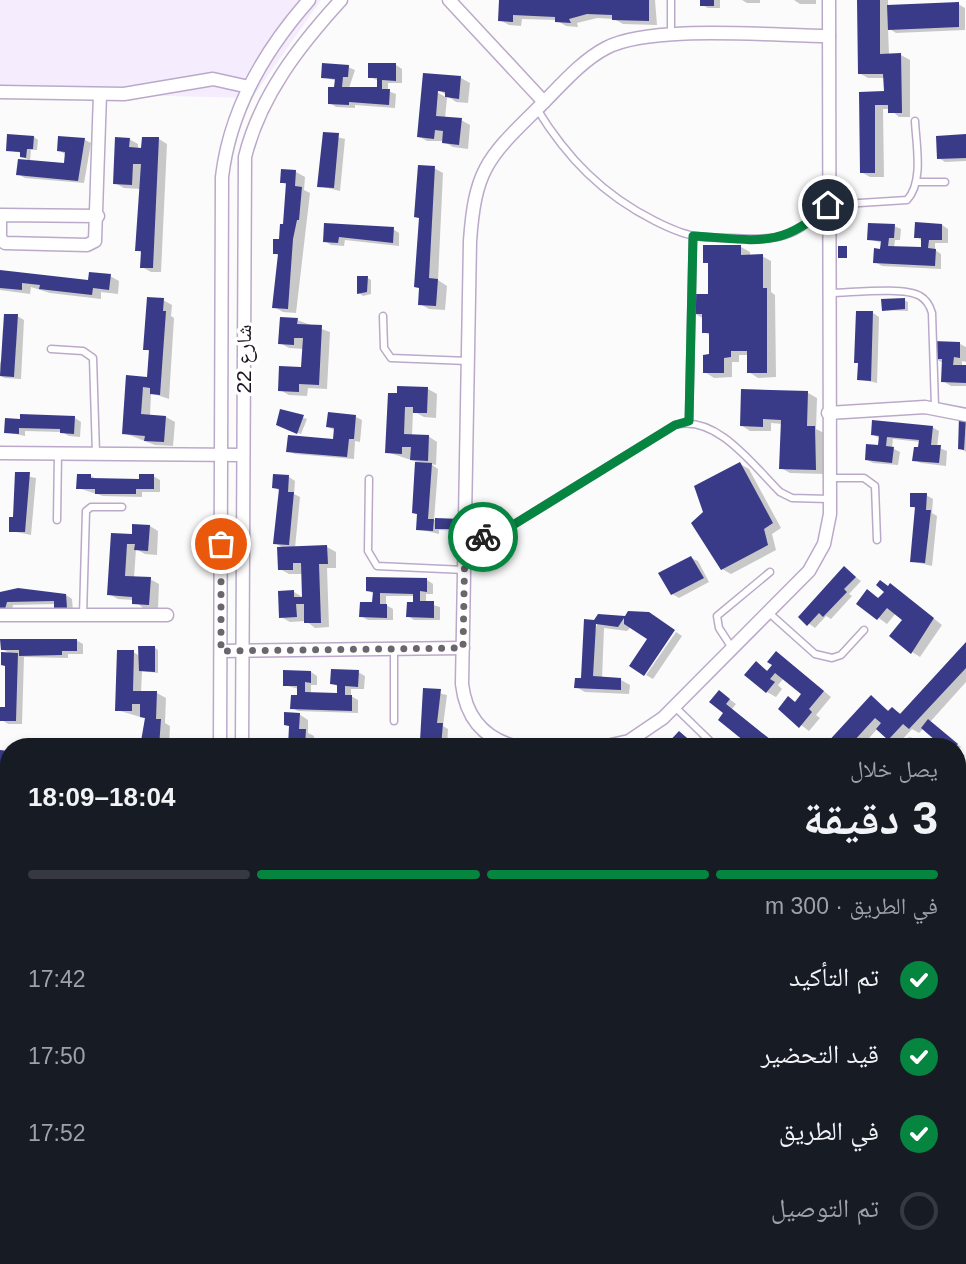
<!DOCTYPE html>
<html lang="ar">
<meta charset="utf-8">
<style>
:root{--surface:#171b24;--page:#242831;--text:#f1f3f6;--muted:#9ea1a6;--line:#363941;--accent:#05853f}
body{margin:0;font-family:Helvetica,"Noto Naskh Arabic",sans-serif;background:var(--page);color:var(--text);direction:rtl;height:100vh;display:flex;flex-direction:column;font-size:26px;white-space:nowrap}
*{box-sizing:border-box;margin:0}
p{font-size:23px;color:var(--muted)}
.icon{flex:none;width:38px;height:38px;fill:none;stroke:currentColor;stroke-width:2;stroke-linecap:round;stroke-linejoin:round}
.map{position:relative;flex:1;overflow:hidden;direction:ltr}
.sheet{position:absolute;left:0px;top:738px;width:966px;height:527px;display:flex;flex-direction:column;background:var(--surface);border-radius:28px 28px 0 0;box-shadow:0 4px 10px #0003;direction:rtl}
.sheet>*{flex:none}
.pin{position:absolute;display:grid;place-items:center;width:60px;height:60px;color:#fff;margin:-30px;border:4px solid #fff;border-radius:50%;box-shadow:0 2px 7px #0007}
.courier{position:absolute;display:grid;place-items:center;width:70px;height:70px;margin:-35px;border:5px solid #05853f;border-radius:50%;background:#fff;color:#222;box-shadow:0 2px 9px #0007}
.overview em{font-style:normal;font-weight:800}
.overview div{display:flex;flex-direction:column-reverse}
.overview{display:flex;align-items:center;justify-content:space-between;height:119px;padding:0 28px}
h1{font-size:46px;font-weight:800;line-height:52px}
.bar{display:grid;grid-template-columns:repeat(4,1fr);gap:10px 7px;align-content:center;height:84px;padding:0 28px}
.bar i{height:9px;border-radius:5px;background:var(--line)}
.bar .on{background:var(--accent)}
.bar p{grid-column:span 4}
ol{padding:0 28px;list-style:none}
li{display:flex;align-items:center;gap:21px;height:77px}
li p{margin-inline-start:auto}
li .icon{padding:7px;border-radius:50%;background:var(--accent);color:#fff;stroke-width:4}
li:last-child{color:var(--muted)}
li i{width:38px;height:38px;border:4px solid var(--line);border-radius:50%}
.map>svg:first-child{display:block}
.built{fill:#f5ecfd}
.shadow{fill:#0003}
.building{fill:#393b88}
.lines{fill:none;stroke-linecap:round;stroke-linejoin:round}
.service-casing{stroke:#bba9ca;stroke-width:9}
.minor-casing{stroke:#bba9ca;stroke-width:15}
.tertiary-casing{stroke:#bba9ca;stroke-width:17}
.service{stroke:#fff;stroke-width:6}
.minor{stroke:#fff;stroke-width:12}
.tertiary{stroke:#fff;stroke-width:14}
.done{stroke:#6b666e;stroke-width:7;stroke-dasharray:0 12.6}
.route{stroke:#05853f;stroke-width:9}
.labels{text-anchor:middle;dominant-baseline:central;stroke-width:7;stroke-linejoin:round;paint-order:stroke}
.street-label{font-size:21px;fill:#1d1622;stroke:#fff}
</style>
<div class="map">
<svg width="966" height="1264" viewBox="0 0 966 1264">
<rect width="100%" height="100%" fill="#fbfbfb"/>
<polygon class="built" points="0,0 321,0 252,98 0,92"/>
<g class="shadow">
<polygon points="516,0 655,0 657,25 623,24 614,19 597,18 577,23 578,27 566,26 556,20 522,19 521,26 509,25 500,20"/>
<polygon points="702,0 720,0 720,8 708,8 702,5"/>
<polygon points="742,0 760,0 760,3 747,3"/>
<polygon points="794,0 816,0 816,4 800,4"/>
<polygon points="859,0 888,0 888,6 958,4 965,8 965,30 896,33 888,28 889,55 901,55 910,60 910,117 899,117 890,109 883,109 884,177 870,177 861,172 861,93 885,93 885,78 868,78 859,73"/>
<polygon points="396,65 402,69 402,83 388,83 388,91 396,94 395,108 355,105 355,108 336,107 330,103 337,81 323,77 348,67 355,70 349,88 378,89 379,81 370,77"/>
<polygon points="424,75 461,78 470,83 468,103 456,102 432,85 430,88 447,98 445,118 461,120 470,125 468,149 453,147 443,141 427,141 418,136"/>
<polygon points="325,134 345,139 340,191 319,186"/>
<polygon points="966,136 966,161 945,162 939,158"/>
<polygon points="34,137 38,140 37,150 31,150 30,161 22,156 22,153 8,150"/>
<polygon points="129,139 138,144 138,149 159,139 167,144 161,272 151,272 142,267 142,253 137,250 141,189 124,188 115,183"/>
<polygon points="85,140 91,143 84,183 25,178 18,174 65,165 66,155 59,150"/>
<polygon points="434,168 443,173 438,280 447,286 445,310 429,309 420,304 421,289 416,286 421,219 416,216"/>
<polygon points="282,171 296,172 305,177 304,190 310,193 296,313 283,312 274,307 280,256 274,253 285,225 287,185 281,182"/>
<polygon points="326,225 393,229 399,233 399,246 345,240 344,246 331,245 325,241"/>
<polygon points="942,225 948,229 948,243 935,243 935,250 941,254 941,269 882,266 875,262 882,243 869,239 894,226 901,229 900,240 895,240 894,248 922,249 923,241 916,237"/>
<polygon points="741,247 750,252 750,256 762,256 771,261 771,292 775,295 776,377 758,378 749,372 749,355 739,355 739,362 732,362 732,377 714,378 705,372 711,356 711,336 704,332 704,319 694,313 710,296 710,264 705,262"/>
<polygon points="0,272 90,282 110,276 119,281 118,294 101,292 101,299 50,293 31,287 30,294 0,290"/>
<polygon points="368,278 371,280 371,294 363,296 359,293"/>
<polygon points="163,300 172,305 171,316 174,318 169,399 151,393 150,416 166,417 175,422 173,446 155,445 124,433 128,377 149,379 151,352 145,349"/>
<polygon points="904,300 908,302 908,311 883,310"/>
<polygon points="873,313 879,317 877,383 859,379"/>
<polygon points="17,316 24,320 21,379 5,378 0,376 0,364"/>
<polygon points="297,320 330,332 327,389 308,388 307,396 289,395 280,390 303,369 304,349 289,348 280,343"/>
<polygon points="960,344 966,347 966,362 962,361 962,367 966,367 966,386 951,386 943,381 943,363 934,358"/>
<polygon points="428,389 437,394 436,418 424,417 413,411 412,436 428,436 437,442 436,465 431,464 438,469 434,520 461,520 464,531 439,530 439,534 418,529 418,515 413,512 417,462 387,452 389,395"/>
<polygon points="808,393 817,398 816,429 824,433 824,474 790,473 781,468 783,424 771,423 771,431 750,431 741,425"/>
<polygon points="282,411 307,419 301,434 282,427"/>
<polygon points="356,417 362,420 360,442 355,441 354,459 295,454 288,451 335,441 336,431 328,427"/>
<polygon points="75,418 81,422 80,437 69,436 62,432 25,431 25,436 6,432 6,420"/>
<polygon points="966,419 966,452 960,448"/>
<polygon points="932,427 939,431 937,447 947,451 946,466 921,463 914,460 921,442 893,439 892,448 900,452 898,465 873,463 866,459 880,447 880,439 873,434"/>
<polygon points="740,464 749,469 781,528 772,534 776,550 731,574 722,569 705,512"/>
<polygon points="16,474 36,478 31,535 11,531 15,519"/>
<polygon points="91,476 98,480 141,480 153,476 160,480 160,492 142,492 142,497 103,496 78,488"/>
<polygon points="289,477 295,481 294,494 300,497 295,548 327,547 336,552 336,568 327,568 329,627 315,628 306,621 290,622 281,617 294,592 304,598 303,574 289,574 280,569 285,549 275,543 280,491 274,487"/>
<polygon points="926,495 933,499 932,513 937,516 932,566 911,561 917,509 911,506"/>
<polygon points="150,526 158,531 157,555 145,554 136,549 134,578 150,579 159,584 158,609 143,608 134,600 118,599 109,594 112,535 133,536"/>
<polygon points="691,558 698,561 709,582 679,598 672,594"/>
<polygon points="845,569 861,581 849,594 852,596 831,619 826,616 815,628 800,617"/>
<polygon points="427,580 433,584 433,594 426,594 426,603 440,607 440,620 414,620 408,616 415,596 386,596 386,605 393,609 393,620 368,620 361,616 374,604 374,594 368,590"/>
<polygon points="890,587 899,591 942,625 920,657 912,652 904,620 896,613 887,624 858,603 868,592 880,599"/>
<polygon points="0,594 66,595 72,599 73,611 63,611 56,604 13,605 12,612 0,611"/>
<polygon points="599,616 658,620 650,638 631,627 627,631 604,628 602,679 621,680 630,685 629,694 585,692 576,687 583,680"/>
<polygon points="676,632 682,636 653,679 646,675"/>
<polygon points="76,640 83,644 83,654 68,654 68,658 24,657 22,724 8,724 2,720 6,709 7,667 11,654 2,649"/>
<polygon points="966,644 966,682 930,722 961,747 957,751 957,747 946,747 924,728 919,733 912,729 898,744 878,728 863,745 867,747 831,747 828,744 871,697 890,712 892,709 902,714"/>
<polygon points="154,647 158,650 158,673 142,671 141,693 157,693 166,698 165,723 170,726 169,747 142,747 147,719 117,710 133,652 140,656"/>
<polygon points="785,659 831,697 816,715 820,718 809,731 780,709 796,703 804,694 784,678 778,685 782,689 776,697 767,692 757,664 769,672"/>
<polygon points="311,672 317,676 317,685 311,685 311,694 339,695 339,687 332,683 358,672 365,676 364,689 351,689 351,696 358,700 358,713 298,711 292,708 299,689 284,685"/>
<polygon points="425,690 447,695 443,726 448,729 447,747 426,747 427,743 422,740"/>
<polygon points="725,696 736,704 732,709 776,745 774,747 758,747 721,719 726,713"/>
<polygon points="299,714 308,720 308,733 314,736 313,747 289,747 291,727 286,724"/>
<polygon points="2,859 9,860 9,915 0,911"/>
<polygon points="0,949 6,952 6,966 0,966"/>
<polygon points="0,1044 9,1045 9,1072 0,1071"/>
<polygon points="0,1235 9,1256 81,1256 82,1264 0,1264"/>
</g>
<g class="building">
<polygon points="499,0 649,0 649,21 612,20 612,15 587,14 569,19 571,23 555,22 555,17 513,15 513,22 498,21"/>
<rect x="700" y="0" width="14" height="6"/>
<polygon points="857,0 880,0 880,54 901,53 902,113 888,113 888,105 875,105 875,173 860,173 859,92 884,91 883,74 858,74"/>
<polygon points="959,2 959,27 888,30 887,5"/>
<polygon points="322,63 349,65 348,77 343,77 342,87 377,87 377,78 368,78 368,63 396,63 396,81 382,80 382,89 390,89 389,105 349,102 349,105 328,104 328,87 334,87 335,79 321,78"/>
<polygon points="423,73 461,76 459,99 445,97 445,92 438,91 436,116 462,118 459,145 442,143 443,131 435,130 434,139 417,137"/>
<polygon points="323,132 339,133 334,188 317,187"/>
<polygon points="7,134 34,136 33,149 27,149 26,158 20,157 20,152 6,151"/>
<polygon points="966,134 966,158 937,159 936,136"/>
<polygon points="58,136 85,138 78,181 16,175 18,159 64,163 65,152 57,151"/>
<polygon points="115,137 130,138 129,147 141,148 142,137 159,137 153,268 140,268 141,251 135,251 141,164 133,164 132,185 113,184"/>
<polygon points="418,165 435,166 429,278 438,279 436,306 418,305 419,288 414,287 419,218 414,217"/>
<polygon points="281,169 296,170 295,186 302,187 299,220 297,220 293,239 288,309 272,308 278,254 273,254 273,239 279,239 280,224 283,224 286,183 280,183"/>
<polygon points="915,222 942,224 942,240 929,240 928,248 936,249 935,266 873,263 874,248 880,249 881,241 867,240 868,223 895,224 894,238 889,238 888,246 921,247 921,238 914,238"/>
<polygon points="324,223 394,227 393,243 339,237 338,243 323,242"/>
<polygon points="703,245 741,245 741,255 763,254 763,288 767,288 767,373 747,373 747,351 731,351 731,357 724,358 724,373 703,373 703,355 709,354 709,333 702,333 702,314 692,314 692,294 708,294 708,263 703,263"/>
<rect x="838" y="246" width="9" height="12"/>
<polygon points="0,270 88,280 89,272 111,274 109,290 93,288 92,295 39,289 40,285 22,283 22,290 0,288"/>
<polygon points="357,276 368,276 367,292 357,294"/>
<polygon points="147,297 164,298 163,311 166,311 160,395 150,394 150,388 143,387 141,414 166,416 164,442 144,441 145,436 122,434 126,375 147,377 149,350 143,350"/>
<polygon points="905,298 905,309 882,311 881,299"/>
<polygon points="856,311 873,311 871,381 857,380 858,363 854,363"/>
<polygon points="4,314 18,314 14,377 0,376"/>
<polygon points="280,317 298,318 297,324 322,325 319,385 299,384 299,392 278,391 279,366 301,367 303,338 294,338 294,345 278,344"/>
<polygon points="933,341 960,342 960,358 954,357 953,365 966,365 966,383 941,382 942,359 932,359"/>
<polygon points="397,386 428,387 427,413 413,413 413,407 405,407 404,434 429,435 428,461 410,460 411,447 402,447 402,454 385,453 388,393 397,393"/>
<polygon points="741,389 808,391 807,426 815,426 816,470 779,469 781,420 763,419 763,427 740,426"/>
<polygon points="280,409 304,415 297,434 276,425"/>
<polygon points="328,412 356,415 354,439 349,439 347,457 286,452 288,435 333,439 334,428 326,427"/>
<polygon points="20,414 75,416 74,434 60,433 60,429 19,428 19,434 4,433 5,418 20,419"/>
<polygon points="959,417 966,417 964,450 958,449"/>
<polygon points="872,420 933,426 931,445 941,445 939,463 912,461 914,447 918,447 919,440 887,437 886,446 894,447 892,463 865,460 866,444 878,445 879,436 871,435"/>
<polygon points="415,462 432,463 428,519 434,519 433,531 416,530 417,514 412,513"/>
<polygon points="740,462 773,523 764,529 768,545 721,570 691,523 703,512 694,486"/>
<polygon points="15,472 30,472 25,532 9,532 9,517 13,517"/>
<polygon points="77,474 91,474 91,478 139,479 139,474 154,474 154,489 136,489 136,494 95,494 95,489 76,489"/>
<polygon points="273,474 289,475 288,492 294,492 289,545 273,544 279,489 272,488"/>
<polygon points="910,493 927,493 926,510 931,510 925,563 910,562 915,507 910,507"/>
<polygon points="435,518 461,519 461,529 435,529"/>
<polygon points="132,524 150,525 148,551 134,550 135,544 127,544 125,576 151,577 149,605 132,604 132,597 107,595 111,533 132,534"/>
<polygon points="327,545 328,564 319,564 321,623 304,623 304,604 296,604 297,617 279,618 278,591 294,590 294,597 302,597 301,563 293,563 293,570 278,570 277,547"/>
<polygon points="691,556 704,578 671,595 658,573"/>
<polygon points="844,566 856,577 844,589 847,592 823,617 819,613 807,626 798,617"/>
<polygon points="366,577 427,578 427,592 420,591 420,601 434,601 434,618 406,617 407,602 413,602 413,594 380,593 380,604 387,604 387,618 359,617 360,602 372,602 373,592 366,591"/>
<polygon points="880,580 888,586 890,583 934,618 911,654 889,636 902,620 887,608 877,620 856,604 867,589 878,598 884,592 876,585"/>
<polygon points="18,588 66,594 67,608 54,608 54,601 7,602 5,609 0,609 0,592"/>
<polygon points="628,611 649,612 675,630 644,676 629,666 647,639 624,624 624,618 618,627 596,624 593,676 621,678 621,690 574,688 575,678 581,678 584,619 594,620 598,614 625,616"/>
<polygon points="0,639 77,639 77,651 62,651 62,655 19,656 19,650 1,650"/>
<polygon points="966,642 966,668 909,729 903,724 888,740 876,729 881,723 875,718 852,743 857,747 825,745 871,695 888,711 892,707 900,714"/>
<polygon points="138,646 155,646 155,672 139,671"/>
<polygon points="117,650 134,650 133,691 157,691 156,719 161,719 159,747 140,747 145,718 140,717 140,704 132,704 132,711 115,711"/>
<polygon points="776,651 824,691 809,709 812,712 799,728 778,709 788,696 795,702 801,694 775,673 770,679 775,682 766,693 744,675 756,661 767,671 772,665 767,662"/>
<polygon points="1,652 18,653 16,721 0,721 0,707 5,707 5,666 1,665"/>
<polygon points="331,669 359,670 358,687 345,686 345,695 352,695 352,711 290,709 291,695 297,695 297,686 283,686 283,670 311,671 311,683 305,682 305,692 337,693 337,685 330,684"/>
<polygon points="423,688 441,689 437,723 443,723 441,747 425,747 425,741 420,741"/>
<polygon points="719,690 730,699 726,704 771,740 765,747 756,747 744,741 718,720 723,713 709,702"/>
<polygon points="284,712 300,713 299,729 306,729 305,747 288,747 289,726 284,725"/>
<polygon points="928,719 958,744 955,747 943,747 921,728"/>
<polygon points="679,731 694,744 691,747 664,747"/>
<polygon points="101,741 102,747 58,747 58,745"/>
<polygon points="0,750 9,751 9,820 0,820"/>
<polygon points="1,857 9,858 9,911 0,911"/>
<polygon points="0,1042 7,1042 7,1070 0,1071"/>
<polygon points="0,1233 9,1233 9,1256 73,1256 74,1264 0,1264"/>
</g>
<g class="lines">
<g class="service-casing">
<g id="service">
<polyline points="671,34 671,0"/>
<path d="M537 109C567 158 603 195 655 221 667 227 682 234 695 236 707 238 720 238 732 238 778 241 796 238 828 205L907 200C924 182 916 144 915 121"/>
<polyline points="917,182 945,182"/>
<path d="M830 293C850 293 904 286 920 296 927 300 930 306 932 313L935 407"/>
<polyline points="383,316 384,348 391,358 468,361"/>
<polyline points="51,349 83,351 93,358 96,454"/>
<polyline points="689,421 693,236"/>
<polyline points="829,478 864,478 875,486 877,540"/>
<polyline points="369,479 368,551 377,566 465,570"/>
<polyline points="57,520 58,453"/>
<path d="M465 540 498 533 513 525 675 425C716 414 753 465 780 492L792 498 829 499"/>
<polyline points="768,612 815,654 832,658 841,655 864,630"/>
<polyline points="83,615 86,511 91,507 122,507"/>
<polyline points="732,648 719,628 717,616 770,572"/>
<polyline points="675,707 716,747"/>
<polyline points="394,721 394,648"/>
<polyline points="910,742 915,747"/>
<polyline points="0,831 9,831"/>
</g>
</g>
<g class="minor-casing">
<g id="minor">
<polyline points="449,0 544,102"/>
<polyline points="0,92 124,94 213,79 249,87"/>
<polyline points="98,216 0,215 0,239 5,243 87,245 95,241 100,94"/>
<polyline points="828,413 925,407 966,415"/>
<polyline points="0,453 242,455"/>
<polyline points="0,615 167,615"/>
<polyline points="221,651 463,648"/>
<path d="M220 747 222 177C230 109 264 51 309 0"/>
<path d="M242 747 245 157C260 96 299 46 341 0"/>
<path d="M517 747C484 739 466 718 462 684L470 241C475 172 486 159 534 112 556 91 579 62 606 48 651 24 774 36 829 36"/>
<polyline points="602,747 629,741 663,718 809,571 824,544 830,514 829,0"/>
<polyline points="957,937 962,1264"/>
</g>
</g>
<g class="tertiary-casing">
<g id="tertiary">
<polyline points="957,779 966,771"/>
<polyline points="957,814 966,807"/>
<polyline points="0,1159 9,1158"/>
<polyline points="0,1185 9,1185"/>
</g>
</g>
<use href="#service" class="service"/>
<use href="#minor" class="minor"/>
<use href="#tertiary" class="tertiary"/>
</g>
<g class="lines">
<polyline class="done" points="221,544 221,651 463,648 465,540 483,537"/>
<path class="route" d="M483 537 513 525 675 425 689 421 693 236C753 239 782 251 828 205"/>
</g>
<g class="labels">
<g class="street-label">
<text transform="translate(243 359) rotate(-90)">شارع 22</text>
</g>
</g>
</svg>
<div class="pin" style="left:221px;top:544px;background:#ea580c"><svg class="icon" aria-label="bag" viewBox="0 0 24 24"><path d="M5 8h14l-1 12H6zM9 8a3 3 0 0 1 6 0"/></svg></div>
<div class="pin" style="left:828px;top:205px;background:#1f2937"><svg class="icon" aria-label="home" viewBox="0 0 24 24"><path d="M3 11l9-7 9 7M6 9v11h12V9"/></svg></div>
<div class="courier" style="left:483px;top:537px"><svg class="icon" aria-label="bike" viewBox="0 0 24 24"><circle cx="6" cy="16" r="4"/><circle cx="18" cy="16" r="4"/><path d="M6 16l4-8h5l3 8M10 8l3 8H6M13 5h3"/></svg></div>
<section class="sheet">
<div class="overview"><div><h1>3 دقيقة</h1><p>يصل خلال</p></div><em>18:04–18:09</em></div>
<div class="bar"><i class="on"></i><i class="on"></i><i class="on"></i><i></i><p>في الطريق · 300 m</p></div>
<ol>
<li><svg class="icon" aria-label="check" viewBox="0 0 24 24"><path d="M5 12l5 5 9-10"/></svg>تم التأكيد<p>17:42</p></li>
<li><svg class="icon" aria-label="check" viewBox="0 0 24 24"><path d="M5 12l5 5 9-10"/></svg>قيد التحضير<p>17:50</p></li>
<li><svg class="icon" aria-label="check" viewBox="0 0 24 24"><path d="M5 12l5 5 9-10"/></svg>في الطريق<p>17:52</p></li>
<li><i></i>تم التوصيل</li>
</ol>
</section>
</div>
